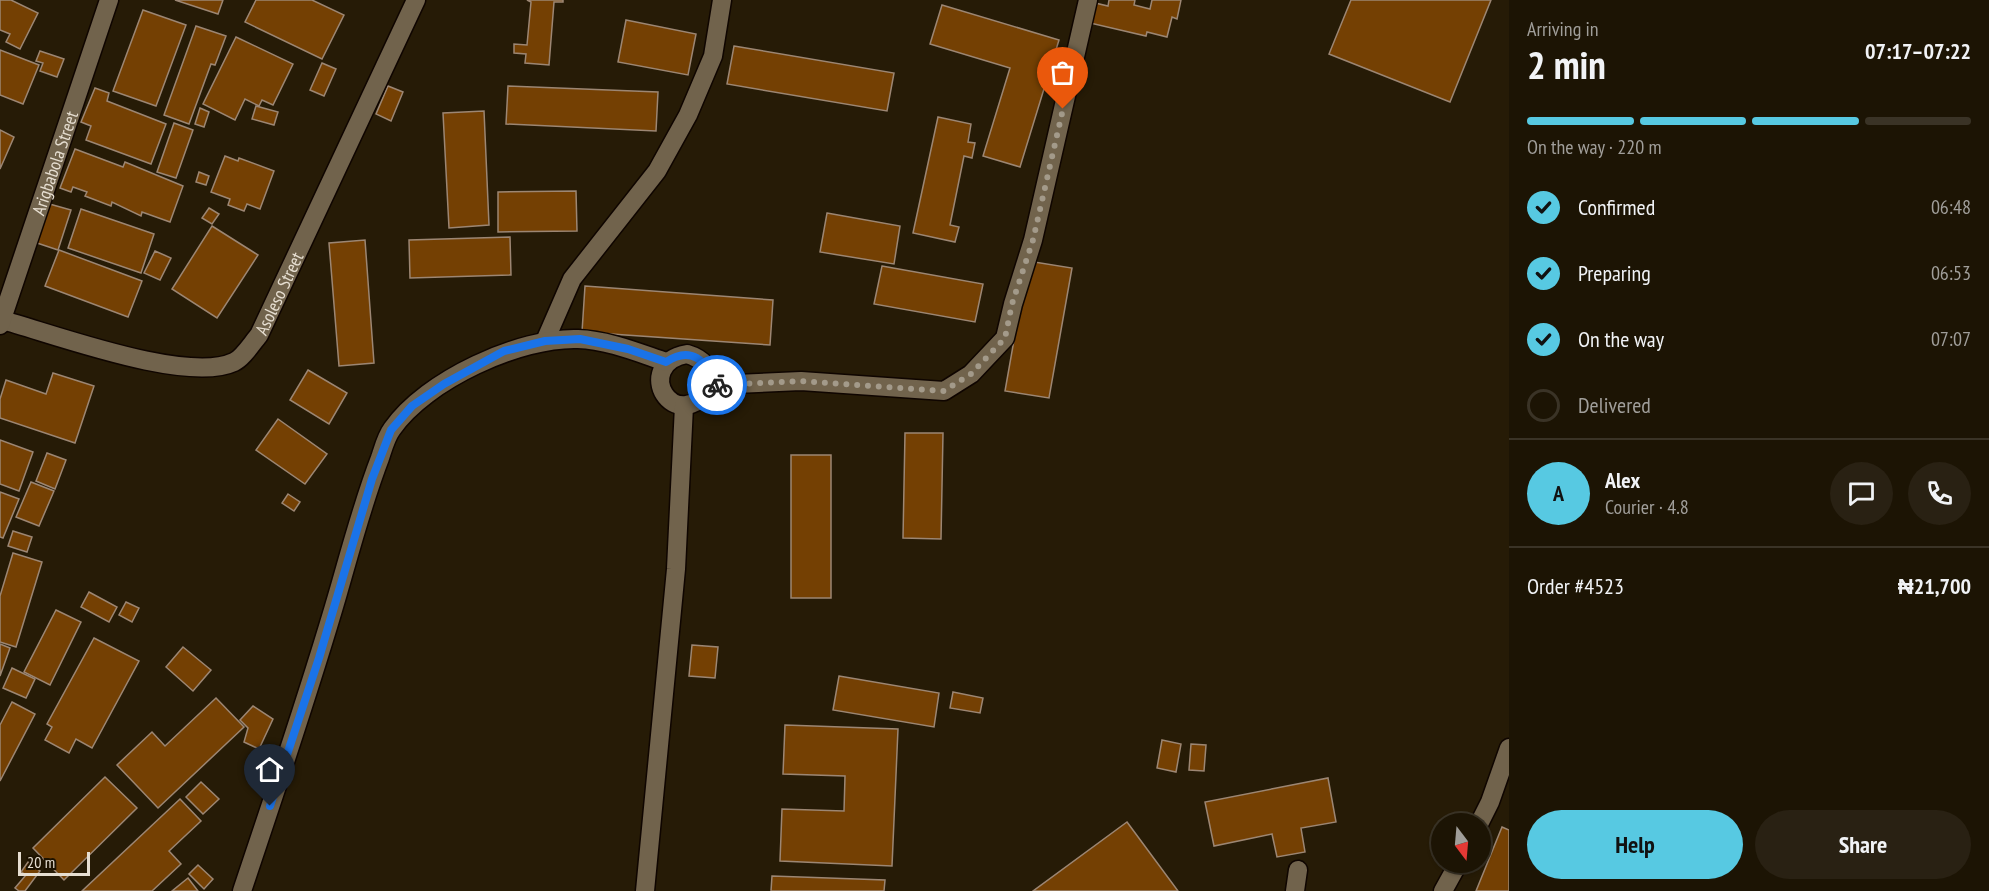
<!DOCTYPE html>
<meta charset="utf-8">
<style>
:root{--surface:#1c1404;--page:#292113;--text:#f1f3f6;--muted:#a09e9a;--line:#3a3326;--accent:#57c9e2}
body{margin:0;font-family:"PT Sans Narrow",sans-serif;background:var(--page);color:var(--text);height:100vh;display:flex;flex-direction:column;font-size:22px;white-space:nowrap}
*{box-sizing:border-box;margin:0}
p{font-size:20px;color:var(--muted)}
.icon{flex:none;width:33px;height:33px;fill:none;stroke:currentColor;stroke-width:2;stroke-linecap:round;stroke-linejoin:round}
.map{position:relative;flex:1;overflow:hidden}
.side{display:flex;flex-direction:column;background:var(--surface);width:480px}
.side>*{flex:none}
.needle{width:39px;rotate:164deg}
.fabs{position:absolute;left:1431px;top:813px;display:grid;gap:12px}
.fabs a{display:grid;place-items:center;width:60px;height:60px;border-radius:50%;background:var(--surface);box-shadow:0 2px 4px #0004,0 0 0 2px var(--line);font-size:30px}
.scale{position:absolute;left:18px;bottom:15px;width:72px;box-sizing:border-box;padding-left:6px;border:3px solid #e6ded1;border-top:0;font-size:16px;line-height:21px;white-space:nowrap;color:#e6ded1;-webkit-text-stroke:4px #1d1200;paint-order:stroke}
.pin{position:absolute;display:grid;place-items:center;width:51px;height:51px;color:#fff;margin:-62px -26px;border-radius:50% 50% 50% 0;rotate:-45deg;box-shadow:0 0 6px #0007}
.pin .icon{rotate:45deg}
.courier{position:absolute;display:grid;place-items:center;width:60px;height:60px;margin:-30px;border:4px solid #1a73e8;border-radius:50%;background:#fff;color:#222;box-shadow:0 2px 8px #0007}
.overview em{font-style:normal;font-weight:700}
.overview div{display:flex;flex-direction:column-reverse}
.overview{display:flex;align-items:center;justify-content:space-between;height:102px;padding:0 18px}
h1{font-size:39px;font-weight:700;line-height:45px}
.bar{display:grid;grid-template-columns:repeat(4,1fr);gap:9px 6px;align-content:center;height:72px;padding:0 18px}
.bar i{height:8px;border-radius:4px;background:var(--line)}
.bar .on{background:var(--accent)}
.bar p{grid-column:span 4}
.line{display:flex;align-items:center;gap:15px;padding:0 18px;border-top:2px solid var(--line)}
.line div{flex:1}
.round{display:grid;place-items:center;flex:none;width:63px;height:63px;border-radius:32px;background:var(--page)}
ol{padding:0 18px;list-style:none}
li{display:flex;align-items:center;gap:18px;height:66px}
li p{margin-inline-start:auto}
li .icon{padding:6px;border-radius:50%;background:var(--accent);color:#111;stroke-width:4}
li:last-child{color:var(--muted)}
li i{width:33px;height:33px;border:3px solid var(--line);border-radius:50%}
.button{display:flex;gap:12px;margin-top:auto;padding:12px 18px}
.button a{flex:1;height:69px;border-radius:36px;background:var(--accent);color:#111;font-size:24px;font-weight:700;line-height:69px;text-align:center}
.button a+a{background:var(--page);color:var(--text)}
main{display:flex;flex:1;min-height:0}
.map>svg:first-child{display:block}
.building{fill:#744003;stroke:#9c8673;stroke-width:1.5}
.lines{fill:none;stroke-linecap:round;stroke-linejoin:round}
.minor-casing{stroke:#0f0500;stroke-width:21}
.minor{stroke:#71634c;stroke-width:18}
.done{stroke:#a39a8a;stroke-width:6;stroke-dasharray:0 10.8}
.route{stroke:#1a73e8;stroke-width:8}
.labels{text-anchor:middle;dominant-baseline:central;stroke-width:6;stroke-linejoin:round;paint-order:stroke}
.street-label{font-size:18px;fill:#e6ded1;stroke:#1d1200}
</style>
<main>
<div class="map">
<svg width="1509" height="891" viewBox="0 0 1509 891">
<rect width="100%" height="100%" fill="#261b06"/>
<g class="building">
<polygon points="0,0 11,0 38,13 20,49 6,42 10,34 0,30"/>
<polygon points="175,0 223,0 218,14"/>
<polygon points="256,0 312,0 344,15 322,59 245,22"/>
<polygon points="527,0 563,0 563,2 554,2 549,65 525,63 526,54 514,53 514,44 527,45 531,2"/>
<polygon points="1109,0 1135,0 1134,5 1150,9 1152,0 1181,0 1177,19 1172,17 1167,37 1147,32 1146,36 1090,23 1095,3 1108,6"/>
<polygon points="1351,0 1491,0 1450,102 1329,54"/>
<polygon points="942,5 1059,40 1020,167 983,156 1010,68 930,44"/>
<polygon points="143,10 186,25 156,106 113,91"/>
<polygon points="626,20 696,34 688,75 618,62"/>
<polygon points="196,26 226,36 215,65 211,64 189,124 164,115"/>
<polygon points="236,37 293,64 273,105 262,100 259,106 245,99 235,120 203,104"/>
<polygon points="734,46 894,73 887,111 727,84"/>
<polygon points="0,50 39,65 23,104 0,95"/>
<polygon points="40,51 64,59 57,77 40,71 43,63 36,61"/>
<polygon points="322,63 336,69 324,96 310,90"/>
<polygon points="388,86 403,92 391,121 376,114"/>
<polygon points="508,86 658,92 656,131 506,124"/>
<polygon points="95,88 109,93 107,101 166,124 151,164 86,140 91,126 81,122"/>
<polygon points="256,106 278,112 274,125 252,119"/>
<polygon points="200,108 209,112 204,127 195,124"/>
<polygon points="484,111 489,225 449,228 443,113"/>
<polygon points="938,117 971,124 968,142 975,143 972,158 964,156 950,225 959,227 955,242 913,233"/>
<polygon points="174,123 193,130 176,178 157,172"/>
<polygon points="0,130 14,137 0,169"/>
<polygon points="75,149 123,167 125,162 183,186 170,222 142,212 141,216 112,202 111,206 85,196 87,192 73,187 71,192 60,188"/>
<polygon points="225,156 238,161 239,158 274,171 260,209 247,204 244,211 228,205 230,199 211,192"/>
<polygon points="199,172 209,176 206,185 196,182"/>
<polygon points="576,191 577,231 498,232 498,192"/>
<polygon points="46,203 71,210 58,250 34,242"/>
<polygon points="209,208 219,214 212,224 202,218"/>
<polygon points="81,209 154,234 141,273 68,248"/>
<polygon points="827,213 900,226 894,264 820,252"/>
<polygon points="212,226 258,255 217,318 172,289"/>
<polygon points="510,237 511,275 410,278 409,240"/>
<polygon points="365,240 374,363 339,366 329,243"/>
<polygon points="59,250 142,281 128,317 45,286"/>
<polygon points="155,251 171,258 160,280 144,273"/>
<polygon points="1028,261 1072,268 1049,398 1005,391"/>
<polygon points="882,266 983,284 975,322 874,304"/>
<polygon points="585,286 773,300 770,345 582,332"/>
<polygon points="308,370 347,393 329,424 290,400"/>
<polygon points="53,373 94,386 75,443 0,418 0,399 6,380 46,394"/>
<polygon points="278,419 327,454 305,484 256,450"/>
<polygon points="905,433 943,433 941,539 903,538"/>
<polygon points="0,440 33,452 19,491 0,484"/>
<polygon points="47,453 66,460 55,489 36,481"/>
<rect x="791" y="455" width="40" height="143"/>
<polygon points="31,482 54,491 39,526 16,517"/>
<polygon points="0,492 19,499 3,538 0,537"/>
<polygon points="288,494 300,502 294,511 282,503"/>
<polygon points="13,531 32,537 27,552 8,546"/>
<polygon points="13,553 42,562 16,647 0,642 0,596"/>
<polygon points="89,592 117,607 109,622 81,607"/>
<polygon points="126,602 139,608 132,622 119,615"/>
<polygon points="56,610 81,622 50,685 24,672"/>
<polygon points="94,638 139,661 92,748 76,739 69,753 45,740 52,727 47,724"/>
<polygon points="0,644 10,648 0,676"/>
<polygon points="692,645 718,647 715,678 689,676"/>
<polygon points="183,647 211,670 193,691 166,667"/>
<polygon points="12,668 35,679 26,698 3,688"/>
<polygon points="839,676 939,693 934,727 833,710"/>
<polygon points="953,692 983,698 980,713 950,708"/>
<polygon points="216,698 244,727 158,808 117,765 152,732 165,746"/>
<polygon points="12,702 35,714 0,781 0,725"/>
<polygon points="253,706 273,719 259,749 244,742 248,728 240,720"/>
<polygon points="785,725 898,729 892,866 780,861 782,809 844,811 845,776 783,774"/>
<polygon points="1162,740 1181,744 1176,772 1157,768"/>
<polygon points="1191,744 1206,745 1204,771 1189,770"/>
<polygon points="105,777 137,808 64,880 33,848"/>
<polygon points="1328,778 1336,822 1301,828 1305,852 1277,857 1272,834 1214,846 1205,802"/>
<polygon points="201,782 219,799 203,814 186,797"/>
<polygon points="180,799 201,821 169,851 181,864 152,891 82,891"/>
<polygon points="1127,822 1178,891 1033,891"/>
<polygon points="1502,827 1509,830 1509,891 1476,891"/>
<polygon points="28,862 40,871 25,891 19,891 15,888 26,875 21,872"/>
<polygon points="198,865 213,879 204,889 189,874"/>
<polygon points="772,876 885,880 884,891 771,891"/>
<polygon points="188,878 198,891 172,891"/>
</g>
<g class="lines">
<g class="minor-casing">
<g id="minor">
<path id="s1" d="M2 320C54 334 187 384 234 362 243 358 252 343 259 335L416 0"/>
<path id="s2" d="M0 325 109 0"/>
<polyline points="545,341 572,279 657,171 688,115 713,56 722,0"/>
<path d="M687 354C704 359 710 368 713 385 674 441 631 364 687 354Z"/>
<polyline points="713,385 801,381 944,391 971,374 1005,338 1013,304 1033,240 1088,0"/>
<polyline points="1479,824 1490,802 1509,748"/>
<path d="M242 891C275 792 309 693 338 593 351 548 363 502 380 458 383 449 386 437 392 429 426 380 520 337 578 339 608 340 639 353 666 362"/>
<polyline points="645,891 676,569 684,406"/>
<polyline points="1295,891 1298,870"/>
<polyline points="1443,891 1459,862"/>
</g>
</g>
<use href="#minor" class="minor"/>
</g>
<g class="lines">
<polyline class="done" points="717,385 801,381 944,391 971,374 1005,338 1012,304 1033,240 1063,109"/>
<path class="route" d="M270 806 319 658 372 479 391 430 412 406 444 384 504 351 545 341 580 339 628 349 666 362C690 346 708 359 713 386L717 385"/>
</g>
<g class="labels">
<g class="street-label">
<text stroke="none"><textPath href="#s2" startOffset="171">Arigbabola Street</textPath></text>
<text stroke="none"><textPath href="#s1" startOffset="322">Asoleso Street</textPath></text>
</g>
</g>
</svg>
<div class="fabs">
<a><svg class="needle" viewBox="-14 -14 28 28"><path d="M0-13l5 13h-10z" fill="#e53935"/><path d="M0 13l5-13h-10z" fill="#a09e9a"/></svg></a>
</div>
<div class="scale">20 m</div>
<div class="pin" style="left:1063px;top:109px;background:#ea580c"><svg class="icon" aria-label="bag" viewBox="0 0 24 24"><path d="M5 8h14l-1 12H6zM9 8a3 3 0 0 1 6 0"/></svg></div>
<div class="pin" style="left:270px;top:806px;background:#1f2937"><svg class="icon" aria-label="home" viewBox="0 0 24 24"><path d="M3 11l9-7 9 7M6 9v11h12V9"/></svg></div>
<div class="courier" style="left:717px;top:385px"><svg class="icon" aria-label="bike" viewBox="0 0 24 24"><circle cx="6" cy="16" r="4"/><circle cx="18" cy="16" r="4"/><path d="M6 16l4-8h5l3 8M10 8l3 8H6M13 5h3"/></svg></div>
</div>
<section class="side">
<div class="overview"><div><h1>2 min</h1><p>Arriving in</p></div><em>07:17–07:22</em></div>
<div class="bar"><i class="on"></i><i class="on"></i><i class="on"></i><i></i><p>On the way · 220 m</p></div>
<ol>
<li><svg class="icon" aria-label="check" viewBox="0 0 24 24"><path d="M5 12l5 5 9-10"/></svg>Confirmed<p>06:48</p></li>
<li><svg class="icon" aria-label="check" viewBox="0 0 24 24"><path d="M5 12l5 5 9-10"/></svg>Preparing<p>06:53</p></li>
<li><svg class="icon" aria-label="check" viewBox="0 0 24 24"><path d="M5 12l5 5 9-10"/></svg>On the way<p>07:07</p></li>
<li><i></i>Delivered</li>
</ol>
<div class="line" style="height:108px"><b class="round" style="background:var(--accent);color:#111">A</b><div><b>Alex</b><p>Courier · 4.8</p></div><a class="round"><svg class="icon" aria-label="chat" viewBox="0 0 24 24"><path d="M4 5h16v11H9l-5 4z"/></svg></a><a class="round"><svg class="icon" aria-label="phone" viewBox="0 0 24 24"><path d="M5 4h4l2 5-3 2q2 4 5 5l2-3 5 2v4C11 20 4 13 5 4z"/></svg></a></div>
<div class="line" style="height:78px"><div>Order #4523</div><b>₦21,700</b></div>
<div class="button"><a>Help</a><a>Share</a></div>
</section>
</main>
